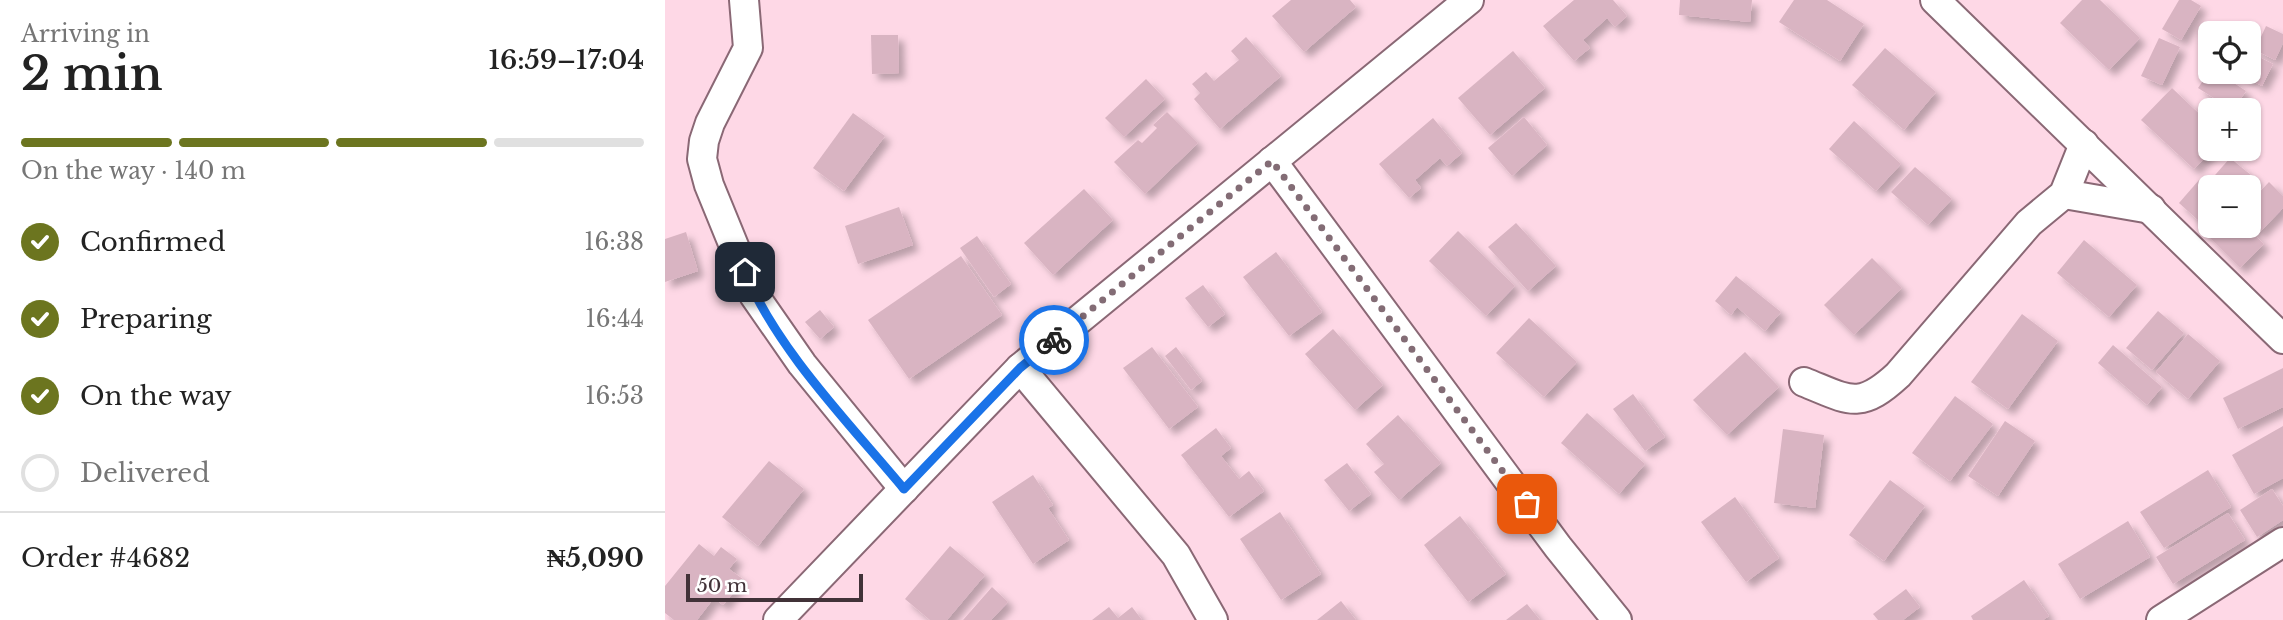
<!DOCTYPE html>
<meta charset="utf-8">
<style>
:root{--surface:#fff;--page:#f2f2f2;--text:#222;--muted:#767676;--line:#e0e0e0;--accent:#6c751f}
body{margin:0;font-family:"Libre Baskerville",serif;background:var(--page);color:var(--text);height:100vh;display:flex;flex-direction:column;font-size:26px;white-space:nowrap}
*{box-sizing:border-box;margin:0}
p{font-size:23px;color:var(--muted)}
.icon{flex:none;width:38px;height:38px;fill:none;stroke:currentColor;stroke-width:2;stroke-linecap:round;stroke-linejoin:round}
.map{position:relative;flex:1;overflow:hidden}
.panel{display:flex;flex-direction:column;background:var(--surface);width:665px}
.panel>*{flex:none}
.tools{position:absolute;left:1533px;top:21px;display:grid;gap:14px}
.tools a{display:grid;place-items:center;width:63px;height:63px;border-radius:10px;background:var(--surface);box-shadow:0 2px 5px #0004;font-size:35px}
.scale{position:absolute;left:21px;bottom:18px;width:177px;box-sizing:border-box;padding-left:7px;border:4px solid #413238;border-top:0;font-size:19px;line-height:24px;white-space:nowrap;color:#413238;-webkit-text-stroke:5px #fff;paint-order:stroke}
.pin{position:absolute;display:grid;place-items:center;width:60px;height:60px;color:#fff;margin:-30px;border-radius:14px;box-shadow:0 4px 10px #0006}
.courier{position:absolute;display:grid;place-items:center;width:70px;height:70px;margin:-35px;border:5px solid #1a73e8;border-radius:50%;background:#fff;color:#222;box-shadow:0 2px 9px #0007}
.overview em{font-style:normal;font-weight:600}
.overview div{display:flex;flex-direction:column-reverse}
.overview{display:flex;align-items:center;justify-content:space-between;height:119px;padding:0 21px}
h1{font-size:46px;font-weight:600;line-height:52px}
.bar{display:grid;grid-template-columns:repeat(4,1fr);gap:10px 7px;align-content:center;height:84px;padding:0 21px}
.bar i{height:9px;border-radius:5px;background:var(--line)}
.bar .on{background:var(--accent)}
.bar p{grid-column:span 4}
.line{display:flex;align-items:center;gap:18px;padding:0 21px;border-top:2px solid var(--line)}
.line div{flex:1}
ol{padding:0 21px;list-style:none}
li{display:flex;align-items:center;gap:21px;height:77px}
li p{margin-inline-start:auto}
li .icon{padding:7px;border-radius:50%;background:var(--accent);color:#fff;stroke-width:4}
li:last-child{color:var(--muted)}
li i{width:38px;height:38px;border:4px solid var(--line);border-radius:50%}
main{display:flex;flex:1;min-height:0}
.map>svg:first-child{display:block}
.building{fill:#d9b4c2;filter:url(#shadow)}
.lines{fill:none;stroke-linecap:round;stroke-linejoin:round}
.minor-casing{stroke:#8a6875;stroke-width:32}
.minor{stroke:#fff;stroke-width:28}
.done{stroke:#836c75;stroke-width:7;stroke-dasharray:0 12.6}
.route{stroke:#1a73e8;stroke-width:9}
</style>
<main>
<section class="panel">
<div class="overview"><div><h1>2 min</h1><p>Arriving in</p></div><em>16:59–17:04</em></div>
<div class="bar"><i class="on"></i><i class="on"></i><i class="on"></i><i></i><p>On the way · 140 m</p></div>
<ol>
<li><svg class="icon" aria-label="check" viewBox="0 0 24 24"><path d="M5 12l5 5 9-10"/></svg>Confirmed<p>16:38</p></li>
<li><svg class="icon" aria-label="check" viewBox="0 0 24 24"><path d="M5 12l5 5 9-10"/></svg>Preparing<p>16:44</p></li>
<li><svg class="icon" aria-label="check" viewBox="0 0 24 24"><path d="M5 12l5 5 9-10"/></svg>On the way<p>16:53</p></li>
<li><i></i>Delivered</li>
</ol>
<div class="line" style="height:91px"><div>Order #4682</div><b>₦5,090</b></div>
</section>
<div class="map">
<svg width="1618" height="620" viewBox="0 0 1618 620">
<defs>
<filter id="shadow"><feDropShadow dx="6" dy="6" stdDeviation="3.5" flood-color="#0004"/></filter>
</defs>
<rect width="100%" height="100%" fill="#fed8e6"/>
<g class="building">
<polygon points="626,0 685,0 691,7 639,52 607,16"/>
<polygon points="909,0 948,0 962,16 950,27 942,18 918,40 925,48 909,61 878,26"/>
<polygon points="1015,0 1087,0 1085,22 1014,15"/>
<polygon points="1129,0 1162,0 1199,24 1175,61 1114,22"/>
<polygon points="1417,0 1435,0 1475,38 1444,70 1395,23"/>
<polygon points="1514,0 1526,0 1536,6 1516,40 1497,29"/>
<polygon points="1601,26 1618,34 1618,43 1610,60 1590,50"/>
<polygon points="206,35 233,35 234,73 207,74"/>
<polygon points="581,37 616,76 555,129 529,99 535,93 527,84 541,72 549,81 574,60 566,51"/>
<polygon points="1494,38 1515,47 1497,85 1476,76"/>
<polygon points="1220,48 1271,92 1239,130 1187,85"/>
<polygon points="848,51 880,88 825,135 793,98"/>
<polygon points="1586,53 1608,64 1597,86 1575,75 1584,72"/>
<polygon points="1544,72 1552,72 1581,91 1568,110 1533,88"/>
<polygon points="481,79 500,99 459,137 440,118"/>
<polygon points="1507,88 1545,124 1545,149 1549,149 1529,169 1476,120"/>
<polygon points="502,112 533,143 480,194 449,162 473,140 477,143 492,128 488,125"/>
<polygon points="188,113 220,136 179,191 148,168"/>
<polygon points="859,117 882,145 847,176 823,148"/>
<polygon points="768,118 797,153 782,166 775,158 750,180 756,188 744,198 714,164"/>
<polygon points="1189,121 1236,164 1211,191 1164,149"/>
<polygon points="1565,158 1592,180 1584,189 1548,187 1543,183"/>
<polygon points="1250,167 1287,199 1263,225 1226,192"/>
<polygon points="1534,180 1545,190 1545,208 1534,221 1514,203"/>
<polygon points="1604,182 1618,196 1618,208 1594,233 1584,224 1584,203"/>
<polygon points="419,189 448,220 388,275 359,243"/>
<polygon points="234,207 248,245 193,264 180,226"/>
<polygon points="1545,222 1545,226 1580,226 1599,244 1575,268 1537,230"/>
<polygon points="851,223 891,266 863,291 823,247"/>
<polygon points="793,231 850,286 821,316 764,261"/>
<polygon points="21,232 33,271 0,282 0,239"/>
<polygon points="312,236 346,284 329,297 295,248"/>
<polygon points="1419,240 1472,285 1444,317 1392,273"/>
<polygon points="611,252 657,312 624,336 578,277"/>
<polygon points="296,256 337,315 244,379 203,320"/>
<polygon points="1207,258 1237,288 1189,335 1159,305"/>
<polygon points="1071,276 1116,312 1100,331 1072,307 1066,315 1050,301"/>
<polygon points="538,285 560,314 543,327 520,298"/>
<polygon points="155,310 169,327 155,339 140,322"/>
<polygon points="1493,311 1519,333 1487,370 1461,348"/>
<polygon points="1357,314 1393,341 1343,409 1306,382"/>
<polygon points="864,318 912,362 879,397 831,353"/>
<polygon points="668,329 718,385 690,410 640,354"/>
<polygon points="1523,334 1555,361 1523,399 1491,372"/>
<polygon points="1448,345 1497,387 1482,405 1433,363"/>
<polygon points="487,347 533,407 504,429 458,368"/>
<polygon points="511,347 537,381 526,390 500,356"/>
<polygon points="1080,352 1114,387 1062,435 1028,400"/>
<polygon points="1618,368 1618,407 1573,429 1558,398"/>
<polygon points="968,394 1000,437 980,451 948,409"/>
<polygon points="1290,396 1328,424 1285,481 1247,453"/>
<polygon points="922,413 980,464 954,494 896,443"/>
<polygon points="733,415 776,463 734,500 709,472 719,464 701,444"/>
<polygon points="1340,421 1370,441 1333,496 1303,476"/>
<polygon points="1618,426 1618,478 1589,494 1567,455"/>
<polygon points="551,428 566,448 556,456 574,479 584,471 599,491 564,517 516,455"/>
<polygon points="1118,429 1159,435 1150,508 1109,503"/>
<polygon points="104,461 139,489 93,546 57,517"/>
<polygon points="682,463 706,494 684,511 659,480"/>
<polygon points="1543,470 1566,507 1499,548 1475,512"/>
<polygon points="368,475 388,505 383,508 404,540 368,564 327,502"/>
<polygon points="1225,480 1260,506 1219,561 1184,535"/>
<polygon points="1607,489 1618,506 1618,520 1592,537 1575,510"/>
<polygon points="1070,497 1114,558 1081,582 1036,522"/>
<polygon points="615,512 656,574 616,600 575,539"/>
<polygon points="1563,513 1580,540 1508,584 1491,557"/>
<polygon points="795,516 841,574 803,602 759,545"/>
<polygon points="1463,521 1485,557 1415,599 1393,564"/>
<polygon points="34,544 49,556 56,547 72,559 64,569 79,580 58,605 49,598 32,620 9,620 0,613 0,586"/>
<polygon points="285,546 320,575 282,620 265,620 240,599"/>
<polygon points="1359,580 1384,616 1378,620 1308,620 1306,616"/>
<polygon points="327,587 343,602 326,620 298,620"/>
<polygon points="1241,589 1255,607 1238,620 1213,620 1208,614"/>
<polygon points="676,601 691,620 652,620"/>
<polygon points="862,604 875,620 841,620"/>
<polygon points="444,607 453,618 467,607 477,620 427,620"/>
</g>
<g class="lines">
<g class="minor-casing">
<g id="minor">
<polyline points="79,0 83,48 45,123 39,141 37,159 44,185 89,295 137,364 239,489"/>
<polyline points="1270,0 1618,339"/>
<polyline points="607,161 893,547 952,620"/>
<polyline points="1399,194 1486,209"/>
<polyline points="355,368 511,555 548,620"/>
<path d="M1139 382C1184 400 1194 411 1233 375L1364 223 1399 194 1419 144"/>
<polyline points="113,620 355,368 804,0"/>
<polyline points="1496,620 1618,542"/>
</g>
</g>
<use href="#minor" class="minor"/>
</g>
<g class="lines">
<polyline class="done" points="389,340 607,161 862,504"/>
<path class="route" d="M80 272C112 350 185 424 239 489L355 368 389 340"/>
</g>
</svg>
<div class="tools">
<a><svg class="icon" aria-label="locate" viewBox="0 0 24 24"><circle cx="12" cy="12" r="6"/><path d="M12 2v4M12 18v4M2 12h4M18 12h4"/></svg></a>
<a>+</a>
<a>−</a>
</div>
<div class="scale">50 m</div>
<div class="pin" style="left:862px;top:504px;background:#ea580c"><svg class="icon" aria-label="bag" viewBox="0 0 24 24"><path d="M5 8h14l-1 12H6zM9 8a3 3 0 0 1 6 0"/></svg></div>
<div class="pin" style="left:80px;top:272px;background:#1f2937"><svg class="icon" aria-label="home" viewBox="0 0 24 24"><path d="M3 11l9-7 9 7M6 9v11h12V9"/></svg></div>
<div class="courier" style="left:389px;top:340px"><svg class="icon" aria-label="bike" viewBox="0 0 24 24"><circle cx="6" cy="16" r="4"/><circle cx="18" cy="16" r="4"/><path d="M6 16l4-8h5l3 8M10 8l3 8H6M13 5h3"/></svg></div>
</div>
</main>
